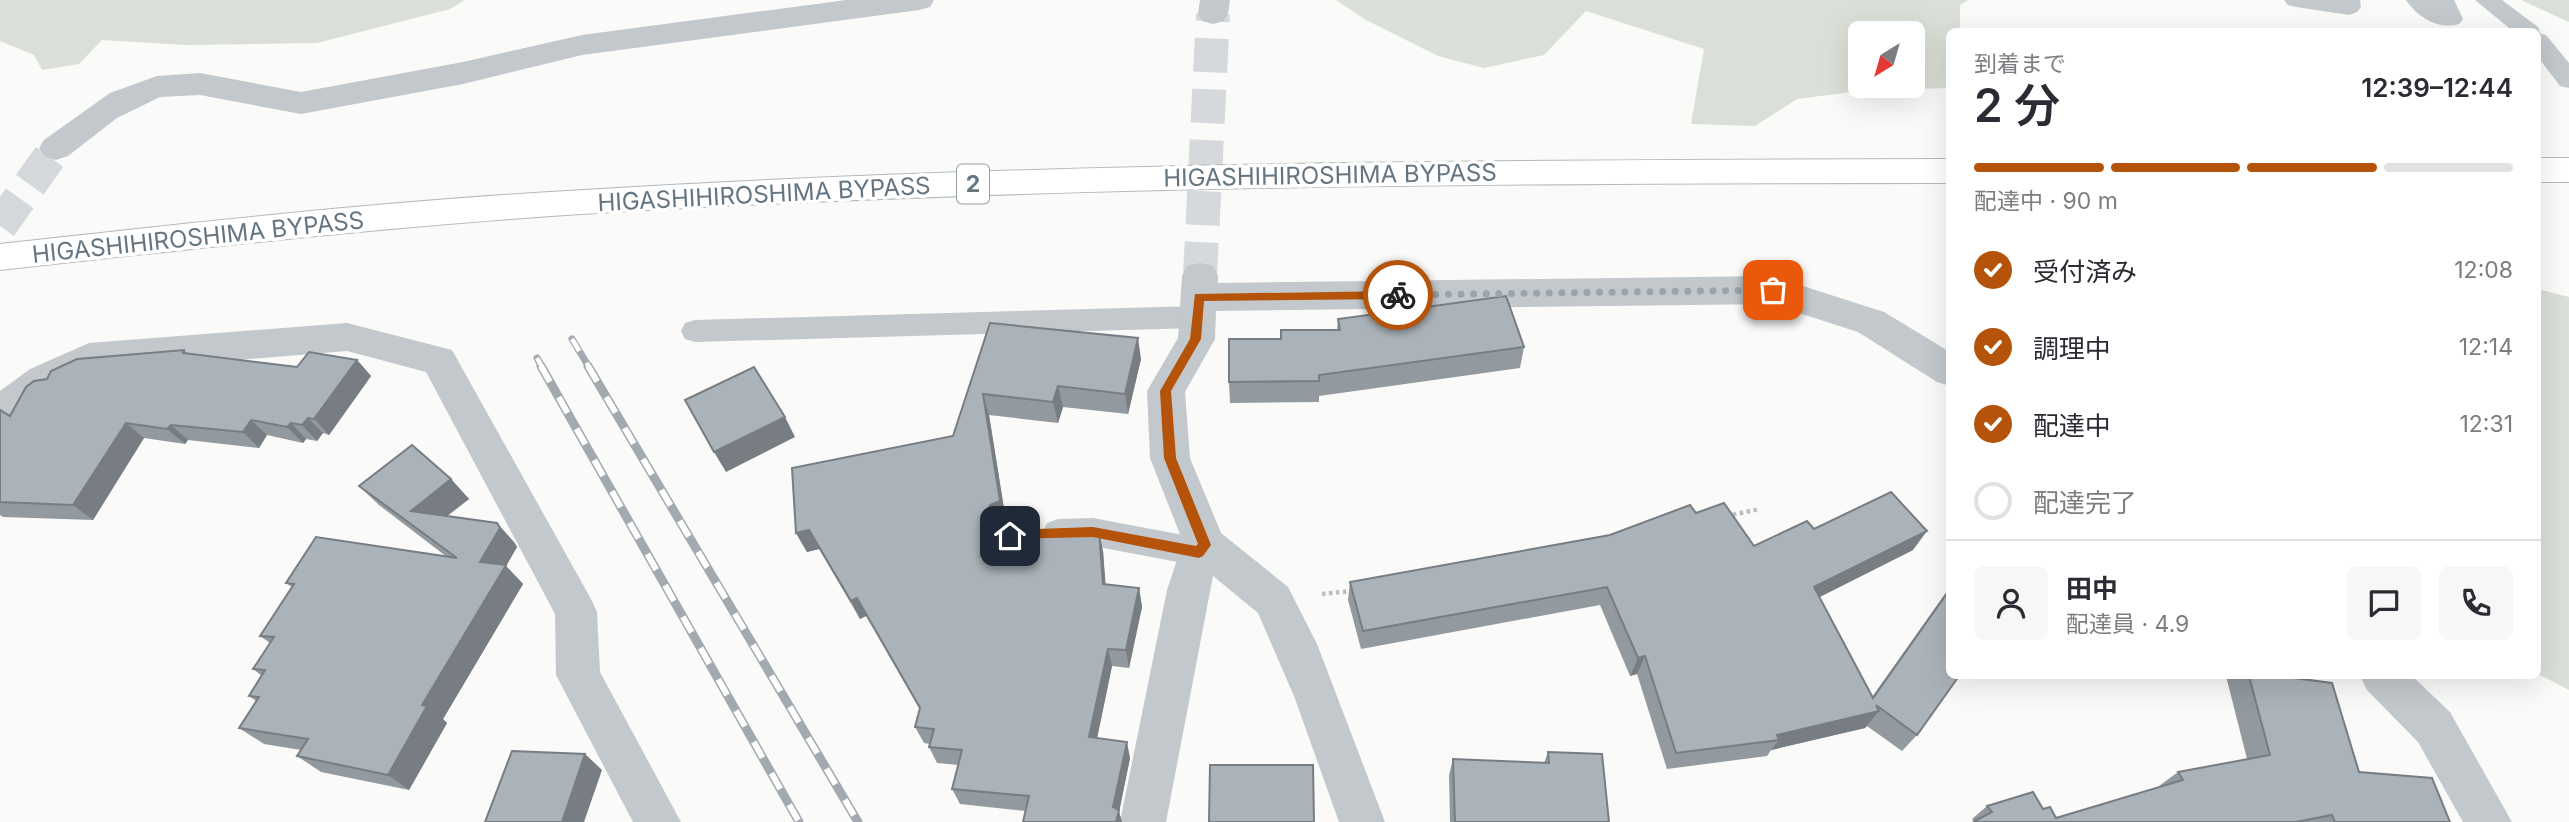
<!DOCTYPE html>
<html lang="ja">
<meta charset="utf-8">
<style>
:root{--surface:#fff;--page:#f7f7f7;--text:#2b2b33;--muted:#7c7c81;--line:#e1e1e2;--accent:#b45309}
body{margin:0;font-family:Inter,"Noto Sans JP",sans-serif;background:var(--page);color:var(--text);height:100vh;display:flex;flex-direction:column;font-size:26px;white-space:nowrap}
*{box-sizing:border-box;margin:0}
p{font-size:23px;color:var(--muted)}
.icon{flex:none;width:38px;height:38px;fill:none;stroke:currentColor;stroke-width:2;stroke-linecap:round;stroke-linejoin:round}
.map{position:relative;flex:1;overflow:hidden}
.details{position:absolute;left:1946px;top:28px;width:595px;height:651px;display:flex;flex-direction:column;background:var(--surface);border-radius:10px;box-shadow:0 7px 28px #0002}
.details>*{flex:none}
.needle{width:46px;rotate:217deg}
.buttons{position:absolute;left:1848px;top:21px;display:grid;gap:14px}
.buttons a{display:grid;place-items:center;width:77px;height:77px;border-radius:10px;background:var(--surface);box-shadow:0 7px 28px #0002;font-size:35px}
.pin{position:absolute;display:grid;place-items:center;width:60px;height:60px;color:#fff;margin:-30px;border-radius:14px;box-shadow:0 4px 10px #0006}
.courier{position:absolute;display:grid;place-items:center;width:70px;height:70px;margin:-35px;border:5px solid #b45309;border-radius:50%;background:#fff;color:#222;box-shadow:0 2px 9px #0007}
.summary em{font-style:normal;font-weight:600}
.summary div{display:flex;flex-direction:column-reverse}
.summary{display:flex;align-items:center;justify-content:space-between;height:119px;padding:0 28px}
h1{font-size:46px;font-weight:600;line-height:52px}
.bar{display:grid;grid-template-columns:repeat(4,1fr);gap:10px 7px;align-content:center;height:84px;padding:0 28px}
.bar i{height:9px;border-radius:5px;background:var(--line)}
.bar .current{background:var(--accent)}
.bar p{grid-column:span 4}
.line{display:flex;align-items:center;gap:18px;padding:0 28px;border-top:2px solid var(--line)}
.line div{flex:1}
.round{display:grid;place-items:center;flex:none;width:74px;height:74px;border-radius:10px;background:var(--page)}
ol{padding:0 28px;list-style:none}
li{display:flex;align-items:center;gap:21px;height:77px}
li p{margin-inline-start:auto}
li .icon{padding:7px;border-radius:50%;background:var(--accent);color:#fff;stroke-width:4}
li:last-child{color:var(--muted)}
li i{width:38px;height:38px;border:4px solid var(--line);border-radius:50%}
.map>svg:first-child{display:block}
.green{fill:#dadfd7;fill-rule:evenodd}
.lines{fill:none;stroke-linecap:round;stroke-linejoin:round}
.street-tunnel{stroke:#d5d9db;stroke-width:34;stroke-dasharray:34 17;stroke-linecap:butt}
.highway-casing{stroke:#b4b9bd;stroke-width:2}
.path{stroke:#bbbfc2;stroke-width:4.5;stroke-dasharray:3.5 3.5;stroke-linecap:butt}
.lane{fill:#c3c8cc;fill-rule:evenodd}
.street{fill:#c3c8cc;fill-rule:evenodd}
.highway{fill:#fff;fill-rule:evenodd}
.rail-far1-casing{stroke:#a2aab0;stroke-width:7}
.rail-casing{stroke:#a2aab0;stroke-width:9}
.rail-far1{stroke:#fff;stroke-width:4.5;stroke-dasharray:14;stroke-linecap:butt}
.rail{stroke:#fff;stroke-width:6;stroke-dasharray:18;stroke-linecap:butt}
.wall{fill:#929a9f}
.shaded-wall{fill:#777d82}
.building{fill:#aab3b9;stroke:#777d82;stroke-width:2}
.route{fill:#b45309}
.done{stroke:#99a4ac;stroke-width:7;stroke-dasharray:0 12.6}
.labels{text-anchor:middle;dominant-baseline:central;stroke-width:7;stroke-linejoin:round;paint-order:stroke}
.shield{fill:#fff;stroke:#939fa8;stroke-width:2}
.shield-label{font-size:23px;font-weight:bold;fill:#657683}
.street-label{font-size:24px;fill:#657683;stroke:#fff}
</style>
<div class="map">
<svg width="2569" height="822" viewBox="0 0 2569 822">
<rect width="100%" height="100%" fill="#fafaf8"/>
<g class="green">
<polygon points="0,0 465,0 450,9 317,43 186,45 102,40 79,64 42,70 34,55 0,41"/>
<path d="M1336 0H1968L1960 5V31L1950 32 1949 88 1859 91 1797 99 1755 126 1691 124 1704 49 1586 11 1544 55 1484 68 1438 56 1366 20ZM1913 33V86H1860V33Z"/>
<polygon points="2521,0 2569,0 2569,22"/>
<polygon points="2538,289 2569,297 2569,690 2538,674"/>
</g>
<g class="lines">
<g class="street-tunnel">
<polyline points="0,226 56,148"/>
<polyline points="1200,276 1213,14"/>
</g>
<g class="highway-casing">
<g id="highway">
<rect x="2538" y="158" width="31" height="24"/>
<path d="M1950 159V183C1488 183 1027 186 566 215 377 228 188 249 0 270V244C189 223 377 202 567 191 1027 162 1488 160 1950 159Z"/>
</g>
</g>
<g class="path">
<polyline points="1726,516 1760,509"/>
<polyline points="1322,594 1352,591"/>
</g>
<g class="lane">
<polygon points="2284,0 2360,0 2361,7 2357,12 2349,15 2296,7 2288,5"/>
<path d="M2406 0H2454L2463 19 2459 24C2439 30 2418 18 2406 0Z"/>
<polygon points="2475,0 2502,0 2538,27 2541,34 2546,35 2569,63 2569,88 2560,86 2538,57 2538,32 2514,32"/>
<polygon points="1197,306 1207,309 1211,317 1207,325 1197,328 695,342 685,339 681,331 685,323 695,320"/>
<polygon points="1093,518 1199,538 1210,542 1215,552 1210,562 1199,566 1093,546 1058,547 1047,543 1042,533 1047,523 1058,519"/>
</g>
<g class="street">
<polygon points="846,0 934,0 930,7 919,10 582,55 463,84 301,114 200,95 160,97 117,118 68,156 56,160 44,156 39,148 44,140 110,93 157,76 200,73 301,92 463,62 582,35"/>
<polygon points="1200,0 1230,0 1228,14 1224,21 1213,24 1202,21 1198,14"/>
<polygon points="1200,263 1213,266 1218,276 1218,283 1772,276 1884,312 1950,352 1950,386 1937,382 1858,332 1771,304 1216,311 1215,339 1185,392 1190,458 1221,533 1288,587 1317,644 1385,822 1339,822 1294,696 1258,613 1213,576 1166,822 1120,822 1167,590 1183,542 1150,458 1147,391 1178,338 1182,276 1187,266"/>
<polygon points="347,323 452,350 591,599 597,612 600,672 681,822 633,822 556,675 555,614 426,372 347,351 94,372 56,391 14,423 0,428 0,391 30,369 89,343"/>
<polygon points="2360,676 2412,676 2450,712 2512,822 2463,822 2418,742 2367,690"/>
</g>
<use href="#highway" class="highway"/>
<g class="rail-far1-casing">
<g id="rail-far1">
<polyline points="572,339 589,367"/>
<polyline points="537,358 542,367"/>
</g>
</g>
<g class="rail-casing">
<g id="rail">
<polyline points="541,366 799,822"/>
<polyline points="588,366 858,822"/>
</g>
</g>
<use href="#rail-far1" class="rail-far1"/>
<use href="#rail" class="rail"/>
</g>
<g class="wall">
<polygon points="1338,319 1524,347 1520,368 1319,396 1319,402 1230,403 1229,382 1281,339 1337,330"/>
<polygon points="990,323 1141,359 1128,414 1063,407 1058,423 989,415 1006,521 997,525 994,530 1004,534 1103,551 1105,584 1139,588 1142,607 1129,668 1112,666 1097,738 1130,758 1119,812 1122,822 1023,822 1026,811 960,804 952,789 958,765 937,763 929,747 930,744 924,743 915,727 920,709 866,616 860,619 819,549 807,552 796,533 953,436"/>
<polygon points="184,350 188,354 297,367 357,360 371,376 329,435 323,433 317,441 306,439 303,443 267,435 259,448 188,440 185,444 144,438 93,520 3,517 0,515 0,410 10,416 47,379"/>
<polygon points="451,479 469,499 447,516 514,542 517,547 506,566 523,584 443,719 447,723 409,790 321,772 297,756 301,750 264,744 239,728 256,701 249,696 262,676 253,669 270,643 260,636 292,587 286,583 447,557 379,505 359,486"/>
<polygon points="1696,513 1754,546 1814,529 1913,550 1819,597 1872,697 1950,587 1950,676 1917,735 1902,751 1867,726 1865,728 1771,750 1767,756 1667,769 1637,674 1630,676 1600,605 1361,649 1348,600 1350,582 1610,535"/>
<polygon points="2226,676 2294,676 2359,772 2450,822 1973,822 1974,821 1972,819 1987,806 2043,809 2056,818 2160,787 2159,786 2178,772 2247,759"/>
<polygon points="1548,752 1609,822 1450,822 1449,775 1453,759 1544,763"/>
</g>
<g class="shaded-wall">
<polygon points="1138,338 1141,359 1128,414 1125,394"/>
<polygon points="357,360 371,376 329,435 314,419"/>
<polygon points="1058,386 1063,407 1058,423 1053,402"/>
<polygon points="983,394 989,415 1006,521 997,525 992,535 985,516"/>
<polygon points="785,417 795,437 726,472 714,452"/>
<polygon points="308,418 323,433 317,441 302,425"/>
<polygon points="251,420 267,435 259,448 243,432"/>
<polygon points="126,423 144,438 93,520 73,505"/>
<polygon points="291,423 306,439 303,443 287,427"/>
<polygon points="171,425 188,440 185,444 167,429"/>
<polygon points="451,479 469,499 429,530 411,511"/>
<polygon points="497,523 514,542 517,547 506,566 523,584 443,719 447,723 409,790 388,775 422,705"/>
<polygon points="809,530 819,549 807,552 796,533"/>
<polygon points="1099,531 1103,551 1107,602 1103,584"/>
<polygon points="1927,531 1913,550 1802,606 1814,587"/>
<polygon points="1139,588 1142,607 1129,668 1126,650"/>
<polygon points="857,598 866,616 860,619 851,601"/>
<polygon points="1108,649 1112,666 1094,753 1089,737"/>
<polygon points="1645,656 1637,674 1630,676 1638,658"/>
<polygon points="1879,711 1865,728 1771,750 1779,740 1777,735"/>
<polygon points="1127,742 1130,758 1119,812 1122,822 1116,822 1113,807"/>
<polygon points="585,754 602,770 584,822 562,822"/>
</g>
<g class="building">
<polygon points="1506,296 1524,347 1319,375 1319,381 1229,382 1229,339 1281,339 1281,330 1340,330 1338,319"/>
<polygon points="990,323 1138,338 1125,394 1058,386 1053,402 983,394 1000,501 990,505 985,516 990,528 1004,534 1089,530 1099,531 1103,584 1139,588 1126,650 1108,649 1089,737 1127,742 1113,807 1119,810 1116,822 1023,822 1029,796 952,789 962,750 929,747 934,729 915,727 920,708 857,598 851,601 809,530 796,533 792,468 953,436"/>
<polygon points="184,350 183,353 297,367 309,352 357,360 314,419 308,418 302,425 291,423 287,427 251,420 243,432 171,425 167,429 126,423 73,505 0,502 0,410 10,416 26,387 34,381 47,379 51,371 77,359"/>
<polygon points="754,367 785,417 714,452 685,400"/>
<polygon points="412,445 451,479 411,511 497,523 500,528 480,562 506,565 422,705 427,706 388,775 297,756 308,739 239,728 259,697 249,696 265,670 253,669 274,637 260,636 294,584 286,583 316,537 457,558 359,486"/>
<polygon points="1891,492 1927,531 1814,587 1873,698 1950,589 1950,676 1959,676 1917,735 1876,705 1879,711 1777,735 1779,740 1676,753 1645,656 1638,658 1607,587 1363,631 1350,582 1610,535 1690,505 1696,513 1724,503 1754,546 1807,521 1814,529"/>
<polygon points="2249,676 2294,676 2294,678 2332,683 2359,772 2432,778 2450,822 2335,822 2332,815 2296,822 1973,822 1992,812 1987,806 2033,792 2043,809 2050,807 2056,818 2183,780 2178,772 2270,755"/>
<polygon points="512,751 585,754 562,822 485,822"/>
<polygon points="1548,752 1602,754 1609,822 1455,822 1453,759 1549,763"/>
<polygon points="1210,765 1313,765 1314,822 1209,822"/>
</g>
<polygon class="route" points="1398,291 1404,295 1398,299 1204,301 1201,339 1171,391 1176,458 1211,545 1203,556 1199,558 1093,537 1006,539 1004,536 1010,530 1093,527 1196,546 1198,544 1164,458 1160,391 1190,339 1195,294"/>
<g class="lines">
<polyline class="done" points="1398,295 1773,290"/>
</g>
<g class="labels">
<rect class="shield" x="957" y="164.5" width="32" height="39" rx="5"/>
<g class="shield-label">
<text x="973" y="184">2</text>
</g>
<g class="street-label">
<text transform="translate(1330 175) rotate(-1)">HIGASHIHIROSHIMA BYPASS</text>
<text transform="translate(764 194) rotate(-3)">HIGASHIHIROSHIMA BYPASS</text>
<text transform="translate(198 237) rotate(-6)">HIGASHIHIROSHIMA BYPASS</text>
</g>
</g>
</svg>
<div class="buttons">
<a><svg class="needle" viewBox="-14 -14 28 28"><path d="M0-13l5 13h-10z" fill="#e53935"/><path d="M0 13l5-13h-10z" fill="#7c7c81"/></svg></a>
</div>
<div class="pin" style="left:1773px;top:290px;background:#ea580c"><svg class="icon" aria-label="bag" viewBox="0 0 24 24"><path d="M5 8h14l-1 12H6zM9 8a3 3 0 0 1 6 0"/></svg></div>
<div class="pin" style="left:1010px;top:536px;background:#1f2937"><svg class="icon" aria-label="home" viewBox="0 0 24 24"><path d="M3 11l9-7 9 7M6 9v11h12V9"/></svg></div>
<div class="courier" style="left:1398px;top:295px"><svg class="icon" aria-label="bike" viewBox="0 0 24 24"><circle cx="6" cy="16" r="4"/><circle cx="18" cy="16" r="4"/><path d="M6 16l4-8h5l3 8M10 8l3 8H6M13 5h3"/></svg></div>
<section class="details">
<div class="summary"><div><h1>2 分</h1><p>到着まで</p></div><em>12:39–12:44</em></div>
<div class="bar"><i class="current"></i><i class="current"></i><i class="current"></i><i></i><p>配達中 · 90 m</p></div>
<ol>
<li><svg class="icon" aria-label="check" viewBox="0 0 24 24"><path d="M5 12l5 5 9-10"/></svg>受付済み<p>12:08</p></li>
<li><svg class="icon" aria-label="check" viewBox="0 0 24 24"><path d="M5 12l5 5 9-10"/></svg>調理中<p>12:14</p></li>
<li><svg class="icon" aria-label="check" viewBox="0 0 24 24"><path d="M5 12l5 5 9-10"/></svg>配達中<p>12:31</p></li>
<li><i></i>配達完了</li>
</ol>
<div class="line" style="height:126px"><a class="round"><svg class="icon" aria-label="person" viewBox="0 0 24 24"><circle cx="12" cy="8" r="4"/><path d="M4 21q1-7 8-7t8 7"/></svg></a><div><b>田中</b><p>配達員 · 4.9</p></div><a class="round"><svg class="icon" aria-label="chat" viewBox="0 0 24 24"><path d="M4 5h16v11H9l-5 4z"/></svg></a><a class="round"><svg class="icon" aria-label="phone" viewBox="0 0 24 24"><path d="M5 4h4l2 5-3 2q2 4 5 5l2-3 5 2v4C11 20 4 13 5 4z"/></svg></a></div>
</section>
</div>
